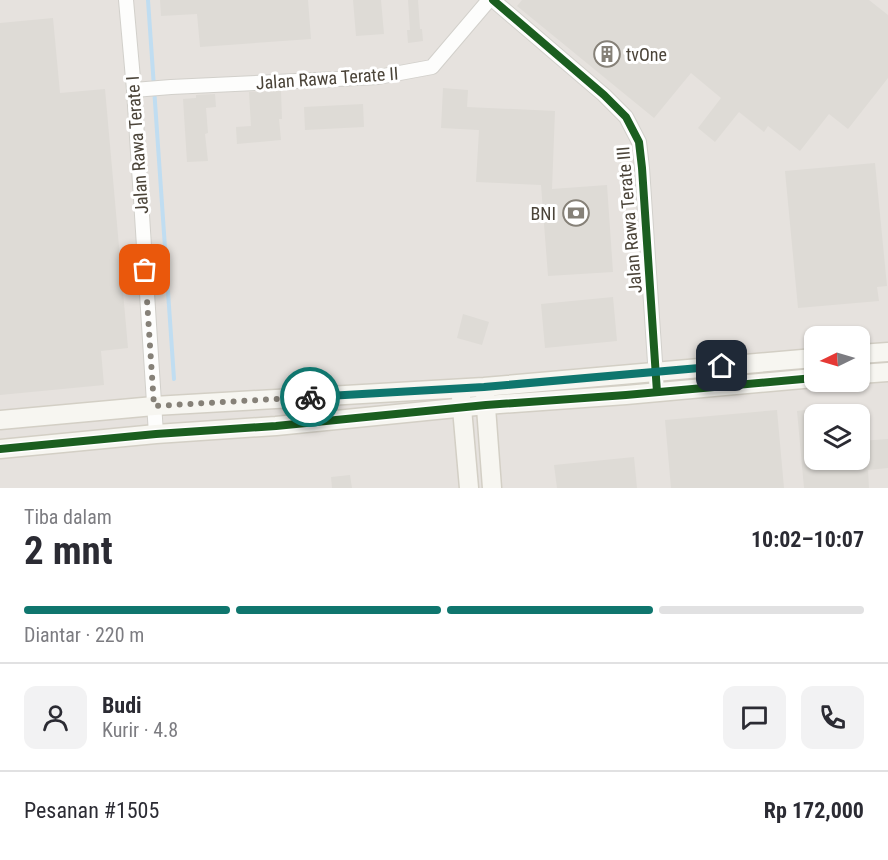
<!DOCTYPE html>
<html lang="id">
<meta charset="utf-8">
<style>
:root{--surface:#fff;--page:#f2f2f3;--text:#2b2b33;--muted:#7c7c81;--line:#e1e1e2;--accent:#0f766e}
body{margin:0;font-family:"Roboto Condensed",sans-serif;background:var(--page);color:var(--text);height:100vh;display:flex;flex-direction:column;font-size:22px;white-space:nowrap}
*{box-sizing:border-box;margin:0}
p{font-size:20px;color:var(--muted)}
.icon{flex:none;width:33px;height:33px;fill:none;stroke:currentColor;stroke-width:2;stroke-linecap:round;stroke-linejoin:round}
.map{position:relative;height:488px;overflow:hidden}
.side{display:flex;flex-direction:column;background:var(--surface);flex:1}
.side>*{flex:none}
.needle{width:39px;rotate:265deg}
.buttons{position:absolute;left:804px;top:326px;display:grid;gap:12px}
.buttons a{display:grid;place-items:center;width:66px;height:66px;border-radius:12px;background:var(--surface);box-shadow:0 2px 4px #0004;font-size:30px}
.pin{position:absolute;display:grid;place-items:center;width:51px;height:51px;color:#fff;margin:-26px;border-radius:12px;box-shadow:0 3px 9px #0006}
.courier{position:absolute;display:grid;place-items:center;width:60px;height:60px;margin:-30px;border:4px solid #0f766e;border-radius:50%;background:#fff;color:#222;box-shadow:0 2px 8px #0007}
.head em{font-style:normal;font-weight:700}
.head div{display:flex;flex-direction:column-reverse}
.head{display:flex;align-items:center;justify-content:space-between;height:102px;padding:0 24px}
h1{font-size:39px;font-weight:700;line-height:45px}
.bar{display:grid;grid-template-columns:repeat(4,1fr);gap:9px 6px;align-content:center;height:72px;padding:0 24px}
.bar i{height:8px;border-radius:4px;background:var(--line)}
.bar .selected{background:var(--accent)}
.bar p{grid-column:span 4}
.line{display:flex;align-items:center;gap:15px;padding:0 24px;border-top:2px solid var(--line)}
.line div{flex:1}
.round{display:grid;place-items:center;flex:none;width:63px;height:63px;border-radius:12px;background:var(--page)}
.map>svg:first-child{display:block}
.industrial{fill:#e6e2de;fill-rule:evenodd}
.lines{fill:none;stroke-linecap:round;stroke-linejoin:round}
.stream{stroke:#c0ddf1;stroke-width:4}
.building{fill:#dedbd6}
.street-casing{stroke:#d2d0cb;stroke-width:16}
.secondary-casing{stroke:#d3cfc5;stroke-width:21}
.street{stroke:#fdfdfc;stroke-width:14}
.secondary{stroke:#f7f6f1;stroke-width:18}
.cycleway-casing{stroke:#fff;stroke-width:11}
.cycleway{stroke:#1b5e20;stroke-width:8}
.done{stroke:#868178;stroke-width:6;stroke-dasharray:0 10.8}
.route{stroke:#0f766e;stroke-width:8}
.labels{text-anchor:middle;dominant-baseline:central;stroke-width:6;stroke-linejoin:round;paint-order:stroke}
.poi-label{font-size:18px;fill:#4b4439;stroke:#fff;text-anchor:start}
.street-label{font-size:18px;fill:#4b4439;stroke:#fff}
</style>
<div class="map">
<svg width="888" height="488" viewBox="0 0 888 488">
<rect width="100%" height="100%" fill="#f4f2ee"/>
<path class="industrial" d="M0 0H888V488H0ZM814 336H860V381H814ZM814 414H860V459H814Z"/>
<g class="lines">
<polyline class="stream" points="148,0 174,379"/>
</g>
<g class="building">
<polygon points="160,0 308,0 311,39 200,47 197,14 161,16"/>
<polygon points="353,0 381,0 384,34 356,36"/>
<polygon points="408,0 418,0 420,29 422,29 423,41 408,43 407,30 410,30"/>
<polygon points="522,0 869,0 888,15 888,78 848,129 829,114 800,151 768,126 764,132 739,112 715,142 698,128 721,98 691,73 654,118 517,6"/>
<polygon points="53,18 60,93 105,89 128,348 101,351 104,385 0,395 0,23"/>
<polygon points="443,88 468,90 467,107 555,111 552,189 607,185 613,272 548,276 541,185 476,182 479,130 441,128"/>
<polygon points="281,91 282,119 279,119 281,140 237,144 236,127 251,126 249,92"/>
<polygon points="215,94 216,107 206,108 208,133 205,134 208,161 187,162 183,99 196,98 196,95"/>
<polygon points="363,104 364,127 305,130 304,107"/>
<polygon points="875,163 887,286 877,287 879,301 798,308 785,171"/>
<polygon points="613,297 617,341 545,348 541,304"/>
<polygon points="463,314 489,322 482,345 457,338"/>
<polygon points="814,409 814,459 860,459 860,441 888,439 888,468 868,470 869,488 804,488 797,411"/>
<polygon points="777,410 784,488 671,488 665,420"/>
<polygon points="634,457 637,488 557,488 554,465"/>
<polygon points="350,475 352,488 332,488 331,477"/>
</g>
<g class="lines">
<g class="street-casing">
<g id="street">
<polyline points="126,0 134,90 156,434"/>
<polyline points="493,0 604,95 626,117 639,142 642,168 657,392"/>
<polyline points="134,90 171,87 378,77 432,67 489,0"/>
</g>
</g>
<g class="secondary-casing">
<g id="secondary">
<polyline points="860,354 888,352"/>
<polyline points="860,374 888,372"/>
<polyline points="485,394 492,488"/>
<polyline points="461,397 469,488"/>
<polyline points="0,420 154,406 484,387 814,358"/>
<polyline points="0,449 156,434 276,426 486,405 626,395 814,378"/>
</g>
</g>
<use href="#street" class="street"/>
<use href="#secondary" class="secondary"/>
<g class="cycleway-casing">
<g id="cycleway">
<polyline points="493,0 604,95 626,117 639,142 642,168 657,392"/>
<polyline points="0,449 156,434 276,426 486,405 626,395 814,378"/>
</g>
</g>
<use href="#cycleway" class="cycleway"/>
</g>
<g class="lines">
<polyline class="done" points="145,270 154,406 310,397"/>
<polyline class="route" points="310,397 484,387 722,366"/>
</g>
<defs>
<g id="building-ring" transform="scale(1.35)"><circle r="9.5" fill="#fff" stroke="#868178" stroke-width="1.5"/><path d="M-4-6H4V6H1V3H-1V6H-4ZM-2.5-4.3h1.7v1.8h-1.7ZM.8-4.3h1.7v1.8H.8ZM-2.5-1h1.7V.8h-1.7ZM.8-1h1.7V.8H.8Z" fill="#868178"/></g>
<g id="bank-ring" transform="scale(1.35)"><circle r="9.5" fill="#fff" stroke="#868178" stroke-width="1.5"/><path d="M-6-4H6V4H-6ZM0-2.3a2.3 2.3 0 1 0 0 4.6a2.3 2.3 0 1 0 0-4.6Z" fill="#868178"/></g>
</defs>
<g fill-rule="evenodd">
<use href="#building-ring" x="607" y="54"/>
<use href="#bank-ring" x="576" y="213"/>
</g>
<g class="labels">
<g class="poi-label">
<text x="626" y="54">tvOne</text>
<text x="556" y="213" text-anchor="end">BNI</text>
</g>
<g class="street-label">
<text transform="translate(327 78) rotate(-4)">Jalan Rawa Terate II</text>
<text transform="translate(137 145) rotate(-94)">Jalan Rawa Terate I</text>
<text transform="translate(629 220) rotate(-95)">Jalan Rawa Terate III</text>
</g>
</g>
</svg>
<div class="buttons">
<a><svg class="needle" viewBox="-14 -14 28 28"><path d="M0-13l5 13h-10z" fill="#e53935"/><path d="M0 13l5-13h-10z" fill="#7c7c81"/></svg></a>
<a><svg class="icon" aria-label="layers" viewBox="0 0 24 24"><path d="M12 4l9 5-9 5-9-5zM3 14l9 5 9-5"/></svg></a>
</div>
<div class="pin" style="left:145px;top:270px;background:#ea580c"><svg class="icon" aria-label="bag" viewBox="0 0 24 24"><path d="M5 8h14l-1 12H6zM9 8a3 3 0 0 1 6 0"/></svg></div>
<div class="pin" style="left:722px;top:366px;background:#1f2937"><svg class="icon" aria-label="home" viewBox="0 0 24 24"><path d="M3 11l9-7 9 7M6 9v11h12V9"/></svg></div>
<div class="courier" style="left:310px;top:397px"><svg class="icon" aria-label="bike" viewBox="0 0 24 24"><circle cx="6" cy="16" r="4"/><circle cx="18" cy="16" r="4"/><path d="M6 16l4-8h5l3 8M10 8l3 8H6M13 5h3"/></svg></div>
</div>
<section class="side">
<div class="head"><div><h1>2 mnt</h1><p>Tiba dalam</p></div><em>10:02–10:07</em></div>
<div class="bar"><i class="selected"></i><i class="selected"></i><i class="selected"></i><i></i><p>Diantar · 220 m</p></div>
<div class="line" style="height:108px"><a class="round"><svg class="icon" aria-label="person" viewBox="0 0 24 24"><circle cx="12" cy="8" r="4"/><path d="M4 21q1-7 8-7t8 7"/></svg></a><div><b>Budi</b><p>Kurir · 4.8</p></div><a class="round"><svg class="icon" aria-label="chat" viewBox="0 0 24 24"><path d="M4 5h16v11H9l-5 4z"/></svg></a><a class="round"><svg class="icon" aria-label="phone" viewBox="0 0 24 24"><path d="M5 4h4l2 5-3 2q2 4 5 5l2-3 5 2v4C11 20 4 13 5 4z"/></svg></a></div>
<div class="line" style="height:78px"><div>Pesanan #1505</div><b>Rp 172,000</b></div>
</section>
